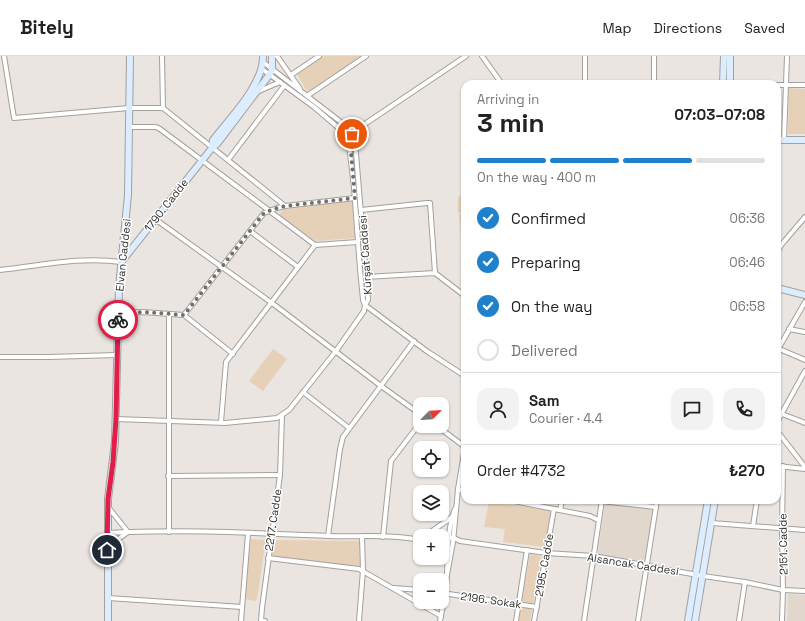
<!DOCTYPE html>
<meta charset="utf-8">
<style>
:root{--surface:#fff;--page:#f2f2f2;--text:#222;--muted:#767676;--line:#e0e0e0;--accent:#1f80cc}
body{margin:0;font-family:"Space Grotesk",sans-serif;background:var(--page);color:var(--text);height:100vh;display:flex;flex-direction:column;font-size:15px;white-space:nowrap}
*{box-sizing:border-box;margin:0}
p{font-size:13px;color:var(--muted)}
.icon{flex:none;width:22px;height:22px;fill:none;stroke:currentColor;stroke-width:2;stroke-linecap:round;stroke-linejoin:round}
.map{position:relative;flex:1;overflow:hidden}
.drawer{position:absolute;left:461px;top:24px;width:320px;height:424px;display:flex;flex-direction:column;background:var(--surface);border-radius:12px;box-shadow:0 1px 3px #0004}
.drawer>*{flex:none}
.needle{width:26px;rotate:66deg}
.fabs{position:absolute;left:413px;top:341px;display:grid;gap:8px}
.fabs a{display:grid;place-items:center;width:36px;height:36px;border-radius:8px;background:var(--surface);box-shadow:0 1px 3px #0004;font-size:20px}
.pin{position:absolute;display:grid;place-items:center;width:34px;height:34px;color:#fff;margin:-17px;border:2px solid #fff;border-radius:50%;box-shadow:0 1px 4px #0007}
.courier{position:absolute;display:grid;place-items:center;width:40px;height:40px;margin:-20px;border:3px solid #e11d48;border-radius:50%;background:#fff;color:#222;box-shadow:0 1px 5px #0007}
.summary em{font-style:normal;font-weight:700}
.summary div{display:flex;flex-direction:column-reverse}
.summary{display:flex;align-items:center;justify-content:space-between;height:68px;padding:0 16px}
h1{font-size:26px;font-weight:700;line-height:30px}
.bar{display:grid;grid-template-columns:repeat(4,1fr);gap:6px 4px;align-content:center;height:48px;padding:0 16px}
.bar i{height:5px;border-radius:3px;background:var(--line)}
.bar .active{background:var(--accent)}
.bar p{grid-column:span 4}
.line{display:flex;align-items:center;gap:10px;padding:0 16px;border-top:1px solid var(--line)}
.line div{flex:1}
.round{display:grid;place-items:center;flex:none;width:42px;height:42px;border-radius:12px;background:var(--page)}
ol{padding:0 16px;list-style:none}
li{display:flex;align-items:center;gap:12px;height:44px}
li p{margin-inline-start:auto}
li .icon{padding:4px;border-radius:50%;background:var(--accent);color:#fff;stroke-width:4}
li:last-child{color:var(--muted)}
li i{width:22px;height:22px;border:2px solid var(--line);border-radius:50%}
header{display:flex;align-items:center;gap:24px;box-sizing:border-box;height:56px;padding:0 20px;background:var(--surface);border-bottom:1px solid var(--line)}
header strong{font-size:19px}
nav{display:flex;gap:22px;margin-inline-start:auto;font-size:14px}
.map>svg:first-child{display:block}
.built{fill:#e1d7cc}
.green{fill:#e6d1b8}
.lines{fill:none;stroke-linecap:round;stroke-linejoin:round}
.street-casing{stroke:#a4a09c;stroke-width:6}
.secondary-casing{stroke:#a4a09c;stroke-width:8}
.street{stroke:#fff;stroke-width:4}
.secondary{stroke:#dbedfe;stroke-width:6}
.done{stroke:#716f6c;stroke-width:4;stroke-dasharray:0 7.2}
.route{stroke:#e11d48;stroke-width:5}
.labels{text-anchor:middle;dominant-baseline:central;stroke-width:3;stroke-linejoin:round;paint-order:stroke}
.street-label{font-size:11px;fill:#302f2d;stroke:#fff}
</style>
<header>
<strong>Bitely</strong>
<nav><a>Map</a><a>Directions</a><a>Saved</a></nav>
</header>
<div class="map">
<svg width="805" height="565" viewBox="0 0 805 565">
<rect width="100%" height="100%" fill="#eae5e0"/>
<g class="built">
<polygon points="605,447 653,453 646,502 642,505 600,499 598,495"/>
<polygon points="788,538 805,539 805,565 787,565"/>
</g>
<g class="green">
<polygon points="323,0 361,0 310,35 306,34 297,18"/>
<polygon points="789,32 805,33 805,78 788,78"/>
<polygon points="465,137 465,154 458,158 458,141"/>
<polygon points="352,144 355,182 316,185 279,159 283,154"/>
<polygon points="465,156 465,170 462,171 463,187 465,187 465,201 463,203 459,159"/>
<polygon points="273,293 287,303 263,335 249,325"/>
<polygon points="489,445 551,455 544,491 503,486 505,473 484,471"/>
<polygon points="251,483 266,484 257,543 255,545 244,543"/>
<polygon points="275,484 359,485 360,486 360,510 357,511 274,500 272,498"/>
<polygon points="530,498 540,500 541,502 533,548 522,546"/>
<polygon points="521,551 532,552 530,565 519,565"/>
</g>
<g class="lines">
<g class="street-casing">
<g id="street">
<polyline points="4,0 14,62 129,52 163,52"/>
<polyline points="162,0 163,52 285,150"/>
<polyline points="277,0 300,33"/>
<polyline points="482,0 502,28"/>
<polyline points="654,0 654,28"/>
<polyline points="262,13 314,51 348,80 354,132 360,213 363,244 365,249 428,296 465,320"/>
<polyline points="291,19 319,0"/>
<polyline points="585,28 585,0"/>
<polyline points="730,28 743,28"/>
<polyline points="777,29 805,29"/>
<polyline points="259,35 280,26"/>
<polyline points="307,40 366,0"/>
<polyline points="129,71 156,71 160,73 315,189"/>
<polyline points="350,78 466,0"/>
<polyline points="784,84 787,0"/>
<polyline points="228,104 284,30"/>
<polyline points="361,154 427,147 430,147 435,217"/>
<polyline points="155,163 272,247 381,330 420,358"/>
<polyline points="250,175 298,211"/>
<polyline points="777,196 782,188 805,161"/>
<path d="M0 214C39 210 81 200 121 206"/>
<polyline points="365,221 435,217 465,240"/>
<polyline points="118,257 143,256 184,259 264,157 277,152 285,150 355,142"/>
<polyline points="184,259 233,298"/>
<polyline points="789,273 805,276"/>
<polyline points="777,292 805,304"/>
<polyline points="777,295 805,246"/>
<polyline points="0,301 48,301 117,299"/>
<polyline points="303,336 349,372"/>
<polyline points="782,358 805,367"/>
<polyline points="116,363 225,367 277,362 289,354 336,295 364,255 365,249 368,244 355,85 352,77 346,70 263,6"/>
<polyline points="221,366 226,306 315,189 358,186"/>
<polyline points="777,366 805,315"/>
<polyline points="437,370 465,391"/>
<polyline points="777,375 805,411"/>
<polyline points="777,410 805,413"/>
<polyline points="168,420 280,419"/>
<polyline points="458,433 465,435"/>
<polyline points="508,444 590,460 598,464"/>
<polyline points="601,445 656,451"/>
<polyline points="560,454 562,444"/>
<polyline points="712,467 805,474"/>
<polyline points="753,470 757,444"/>
<polyline points="169,476 169,258"/>
<path d="M107 477C181 473 255 477 329 480 359 481 391 478 420 484"/>
<polyline points="328,480 340,393 343,381 414,285"/>
<polyline points="425,480 452,461"/>
<polyline points="383,481 391,405 420,367"/>
<polyline points="442,481 454,482 460,485 546,497 594,500 703,520 745,526 783,534 805,535"/>
<polyline points="108,494 117,484 128,476 108,451"/>
<polyline points="268,502 359,513 441,560"/>
<polyline points="447,519 453,486 458,433 465,391"/>
<polyline points="394,532 420,534"/>
<polyline points="442,537 537,551"/>
<polyline points="108,542 242,551"/>
<polyline points="241,565 248,478"/>
<polyline points="265,565 261,565 262,552 280,419 282,359"/>
<polyline points="359,565 363,514 362,481"/>
<path d="M440 565C443 550 446 534 447 518 448 497 447 473 455 453"/>
<polyline points="516,565 527,494"/>
<polyline points="534,565 554,453"/>
<polyline points="584,565 602,444"/>
<polyline points="638,565 657,444"/>
<polyline points="739,565 745,526"/>
<polyline points="782,565 783,534 782,472 783,410"/>
</g>
</g>
<g class="secondary-casing">
<g id="secondary">
<polyline points="723,28 724,0"/>
<polyline points="730,28 730,0"/>
<polyline points="777,84 805,84"/>
<path d="M212 92 213 84C230 62 264 28 263 0"/>
<polyline points="122,205 212,92 217,88 270,18 272,14 272,0"/>
<polyline points="777,232 805,239"/>
<polyline points="108,565 108,443 115,386 119,231 128,139 130,0"/>
<polyline points="688,565 708,444"/>
<polyline points="695,565 715,444"/>
</g>
</g>
<use href="#street" class="street"/>
<use href="#secondary" class="secondary"/>
</g>
<g class="lines">
<polyline class="done" points="118,264 118,257 143,256 184,259 264,157 277,152 285,150 355,142 350,86 348,80 352,77 352,78"/>
<polyline class="route" points="107,494 108,443 113,406 116,363 118,264"/>
</g>
<g class="labels">
<g class="street-label">
<text transform="translate(166 149) rotate(-52)">1790. Cadde</text>
<text transform="translate(123 199) rotate(-84)">Elvan Caddesi</text>
<text transform="translate(365 199) rotate(-94)">Kürşat Caddesi</text>
<text transform="translate(273 464) rotate(-82)">2217. Cadde</text>
<text transform="translate(783 488) rotate(-91)">2151. Cadde</text>
<text transform="translate(633 508) rotate(9)">Alsancak Caddesi</text>
<text transform="translate(544 509) rotate(-80)">2195. Cadde</text>
<text transform="translate(491 544) rotate(8)">2196. Sokak</text>
</g>
</g>
</svg>
<div class="fabs">
<a><svg class="needle" viewBox="-14 -14 28 28"><path d="M0-13l5 13h-10z" fill="#e53935"/><path d="M0 13l5-13h-10z" fill="#767676"/></svg></a>
<a><svg class="icon" aria-label="locate" viewBox="0 0 24 24"><circle cx="12" cy="12" r="6"/><path d="M12 2v4M12 18v4M2 12h4M18 12h4"/></svg></a>
<a><svg class="icon" aria-label="layers" viewBox="0 0 24 24"><path d="M12 4l9 5-9 5-9-5zM3 14l9 5 9-5"/></svg></a>
<a>+</a>
<a>−</a>
</div>
<div class="pin" style="left:352px;top:78px;background:#ea580c"><svg class="icon" aria-label="bag" viewBox="0 0 24 24"><path d="M5 8h14l-1 12H6zM9 8a3 3 0 0 1 6 0"/></svg></div>
<div class="pin" style="left:107px;top:494px;background:#1f2937"><svg class="icon" aria-label="home" viewBox="0 0 24 24"><path d="M3 11l9-7 9 7M6 9v11h12V9"/></svg></div>
<div class="courier" style="left:118px;top:264px"><svg class="icon" aria-label="bike" viewBox="0 0 24 24"><circle cx="6" cy="16" r="4"/><circle cx="18" cy="16" r="4"/><path d="M6 16l4-8h5l3 8M10 8l3 8H6M13 5h3"/></svg></div>
<section class="drawer">
<div class="summary"><div><h1>3 min</h1><p>Arriving in</p></div><em>07:03–07:08</em></div>
<div class="bar"><i class="active"></i><i class="active"></i><i class="active"></i><i></i><p>On the way · 400 m</p></div>
<ol>
<li><svg class="icon" aria-label="check" viewBox="0 0 24 24"><path d="M5 12l5 5 9-10"/></svg>Confirmed<p>06:36</p></li>
<li><svg class="icon" aria-label="check" viewBox="0 0 24 24"><path d="M5 12l5 5 9-10"/></svg>Preparing<p>06:46</p></li>
<li><svg class="icon" aria-label="check" viewBox="0 0 24 24"><path d="M5 12l5 5 9-10"/></svg>On the way<p>06:58</p></li>
<li><i></i>Delivered</li>
</ol>
<div class="line" style="height:72px"><a class="round"><svg class="icon" aria-label="person" viewBox="0 0 24 24"><circle cx="12" cy="8" r="4"/><path d="M4 21q1-7 8-7t8 7"/></svg></a><div><b>Sam</b><p>Courier · 4.4</p></div><a class="round"><svg class="icon" aria-label="chat" viewBox="0 0 24 24"><path d="M4 5h16v11H9l-5 4z"/></svg></a><a class="round"><svg class="icon" aria-label="phone" viewBox="0 0 24 24"><path d="M5 4h4l2 5-3 2q2 4 5 5l2-3 5 2v4C11 20 4 13 5 4z"/></svg></a></div>
<div class="line" style="height:52px"><div>Order #4732</div><b>₺270</b></div>
</section>
</div>
